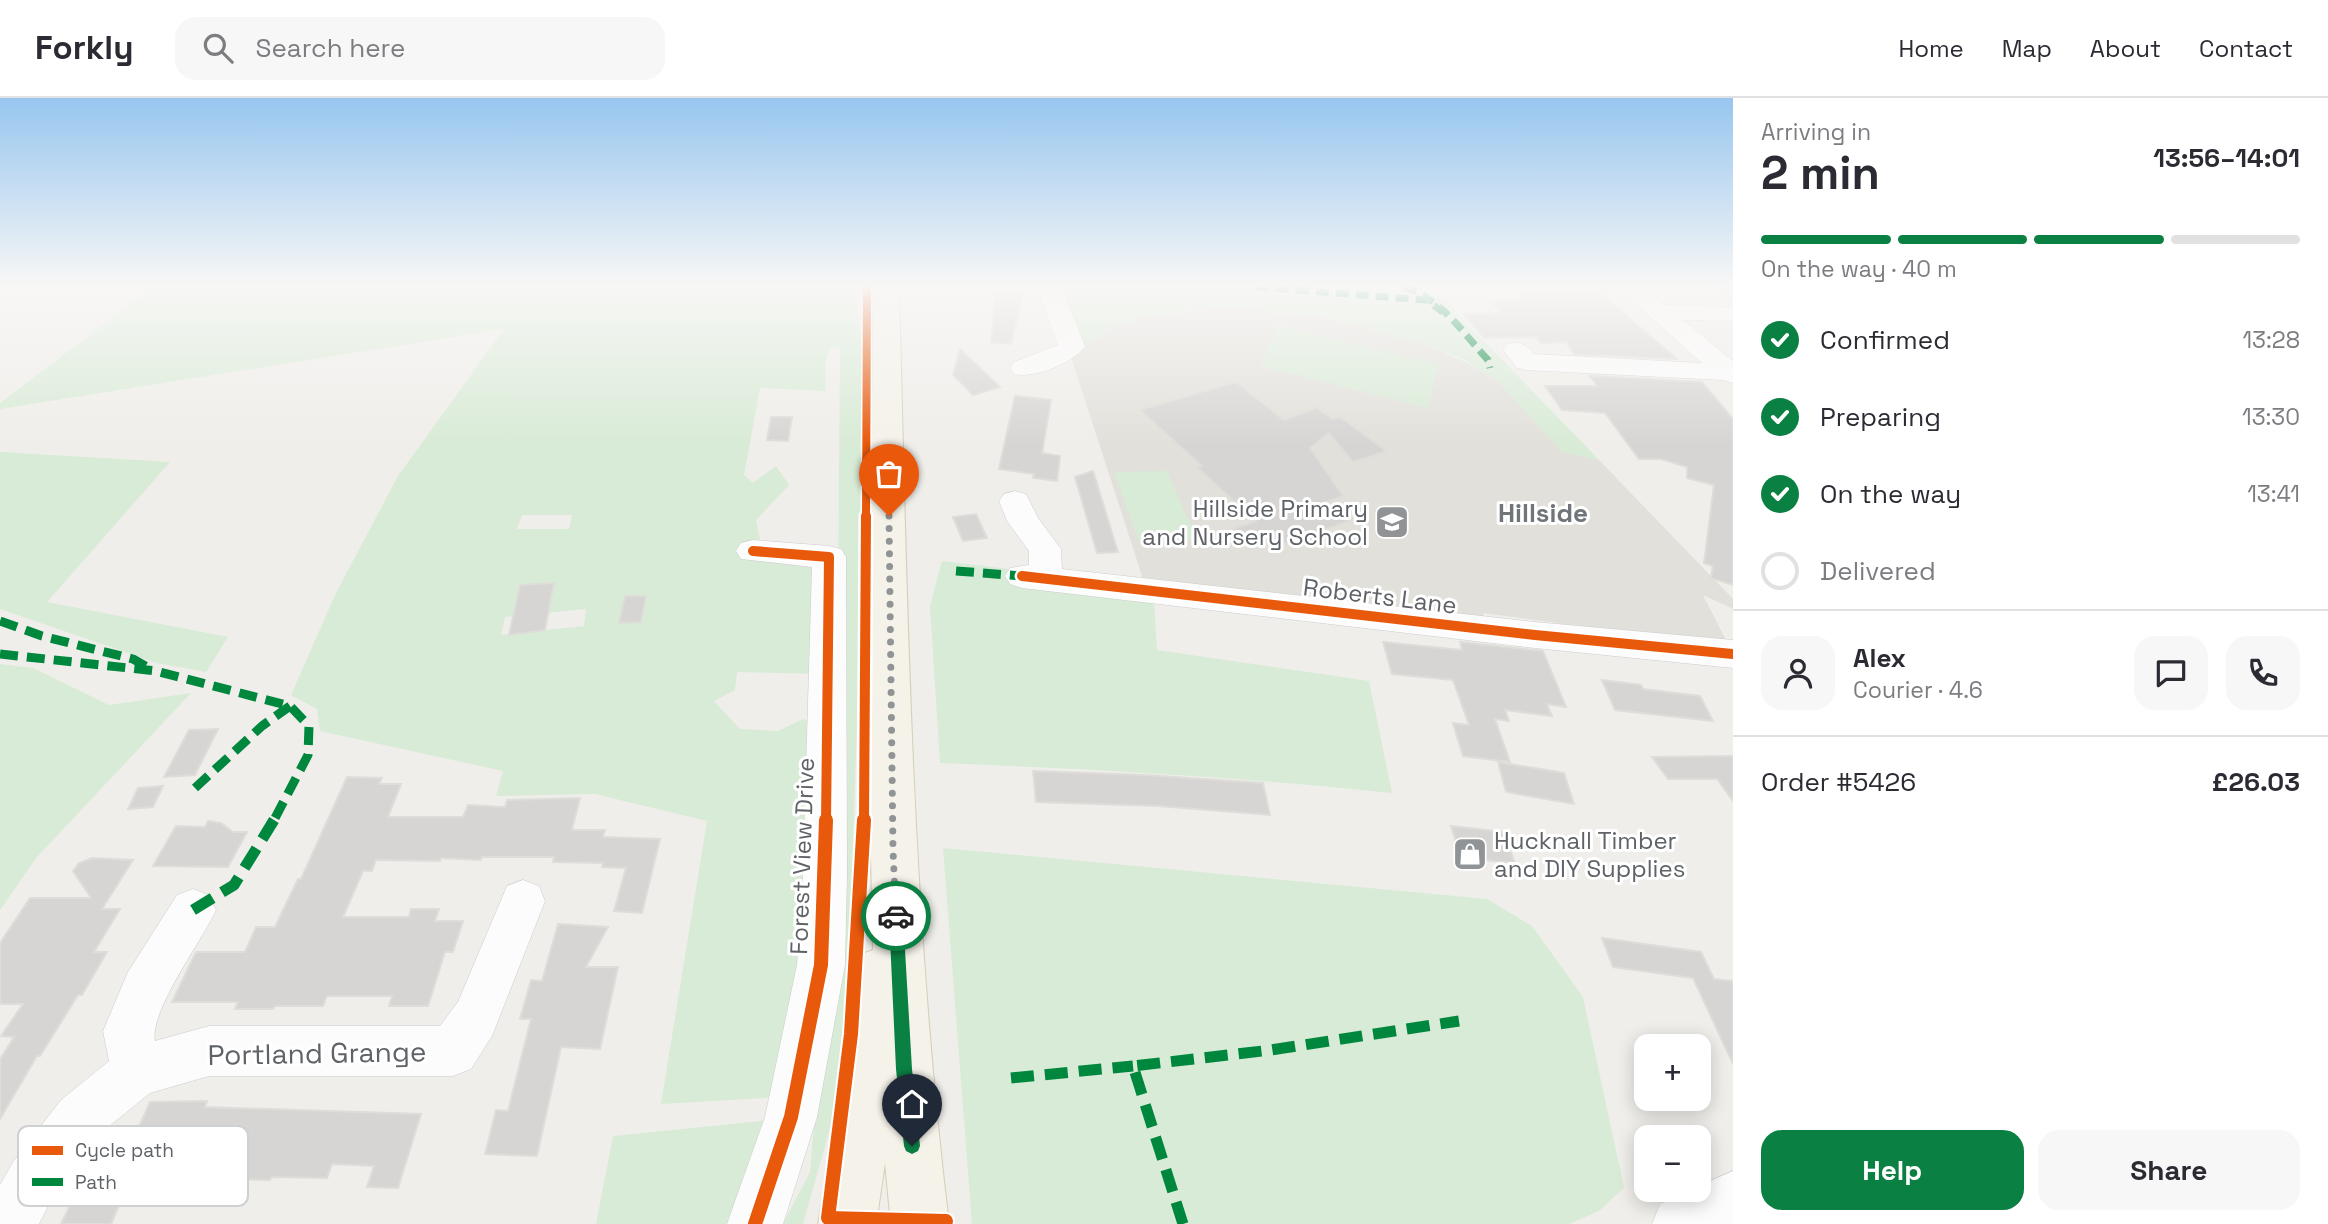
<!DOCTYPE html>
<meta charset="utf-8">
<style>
:root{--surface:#fff;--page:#f7f7f7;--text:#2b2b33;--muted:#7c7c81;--line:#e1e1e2;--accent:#0b8043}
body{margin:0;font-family:"Space Grotesk",sans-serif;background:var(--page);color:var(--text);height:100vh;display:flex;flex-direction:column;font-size:26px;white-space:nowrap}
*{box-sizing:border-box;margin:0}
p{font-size:23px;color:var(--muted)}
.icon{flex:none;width:38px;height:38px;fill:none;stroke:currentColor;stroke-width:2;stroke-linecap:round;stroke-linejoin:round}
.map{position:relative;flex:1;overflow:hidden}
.drawer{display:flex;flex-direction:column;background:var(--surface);width:595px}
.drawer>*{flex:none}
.tools{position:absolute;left:1634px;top:936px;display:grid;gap:14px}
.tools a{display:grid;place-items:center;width:77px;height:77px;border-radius:14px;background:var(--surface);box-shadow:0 4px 18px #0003;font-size:35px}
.pin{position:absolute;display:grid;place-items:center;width:60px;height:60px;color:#fff;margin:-72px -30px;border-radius:50% 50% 50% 0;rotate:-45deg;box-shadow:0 0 7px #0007}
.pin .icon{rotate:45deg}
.courier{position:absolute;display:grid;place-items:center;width:70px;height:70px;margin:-35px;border:5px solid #0b8043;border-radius:50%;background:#fff;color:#222;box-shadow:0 2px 9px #0007}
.overview em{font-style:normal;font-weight:600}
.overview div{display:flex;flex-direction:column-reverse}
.overview{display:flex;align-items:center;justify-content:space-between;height:119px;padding:0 28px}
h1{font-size:46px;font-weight:600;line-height:52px}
.bar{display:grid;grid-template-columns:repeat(4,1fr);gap:10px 7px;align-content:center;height:84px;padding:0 28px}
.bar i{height:9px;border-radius:5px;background:var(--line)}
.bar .selected{background:var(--accent)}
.bar p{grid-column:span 4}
.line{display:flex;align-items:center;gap:18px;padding:0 28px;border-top:2px solid var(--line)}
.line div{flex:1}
.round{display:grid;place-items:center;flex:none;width:74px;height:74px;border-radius:21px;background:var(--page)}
ol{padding:0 28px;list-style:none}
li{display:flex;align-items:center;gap:21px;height:77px}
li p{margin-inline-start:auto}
li .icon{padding:7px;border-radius:50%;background:var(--accent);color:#fff;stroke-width:4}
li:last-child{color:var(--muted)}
li i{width:38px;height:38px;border:4px solid var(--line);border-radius:50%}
.primary-button{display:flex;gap:14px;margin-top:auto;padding:14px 28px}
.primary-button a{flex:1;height:80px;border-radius:21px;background:var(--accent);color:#fff;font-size:28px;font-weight:600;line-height:80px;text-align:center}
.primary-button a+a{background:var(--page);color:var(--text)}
header{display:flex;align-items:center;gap:42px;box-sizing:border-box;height:98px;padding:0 35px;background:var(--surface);border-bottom:2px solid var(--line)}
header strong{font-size:33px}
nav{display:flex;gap:38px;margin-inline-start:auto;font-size:24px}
.search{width:490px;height:63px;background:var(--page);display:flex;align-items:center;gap:18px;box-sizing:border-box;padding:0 24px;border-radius:21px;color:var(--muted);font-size:26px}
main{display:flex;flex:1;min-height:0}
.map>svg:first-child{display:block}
.education{fill:#e2e0da}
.green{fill:#d8ebd6;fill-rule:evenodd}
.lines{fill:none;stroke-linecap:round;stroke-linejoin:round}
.stream{stroke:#bfe0f9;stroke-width:6}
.building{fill:#d6d5d3;stroke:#deddd9;stroke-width:2}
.minor-casing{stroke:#cbcccc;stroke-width:1}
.major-casing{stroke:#d7ceb8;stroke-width:2}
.minor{fill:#fdfcfc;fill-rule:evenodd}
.major{fill:#f4f2e9;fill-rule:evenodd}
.quiet-far2{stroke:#00873e;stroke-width:7;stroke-dasharray:13 7;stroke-linecap:butt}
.quiet-far1{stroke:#00873e;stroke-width:9;stroke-dasharray:18 9;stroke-linecap:butt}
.quiet{stroke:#00873e;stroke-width:11;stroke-dasharray:23 11;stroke-linecap:butt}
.cycleway-far2-casing{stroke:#fff;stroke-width:11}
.cycleway-far1-casing{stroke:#fff;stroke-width:15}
.cycleway-casing{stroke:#fff;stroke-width:18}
.cycleway-far2{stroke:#e8590c;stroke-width:8}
.cycleway-far1{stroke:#e8590c;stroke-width:10}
.cycleway{stroke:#e8590c;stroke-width:14}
.route{fill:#0b8043}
.done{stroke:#919496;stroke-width:7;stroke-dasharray:0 12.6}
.labels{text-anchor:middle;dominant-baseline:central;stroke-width:6;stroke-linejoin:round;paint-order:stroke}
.poi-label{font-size:24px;fill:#5f6368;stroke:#fff;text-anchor:end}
.street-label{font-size:24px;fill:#5f6368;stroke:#fff}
.neighbourhood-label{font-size:26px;font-weight:bold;fill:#70757a;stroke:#fff}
.near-street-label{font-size:28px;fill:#5f6368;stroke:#fff}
.key{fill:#fff;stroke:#cfd0d2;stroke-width:2}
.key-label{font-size:19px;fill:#5f6368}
</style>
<header>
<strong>Forkly</strong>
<div class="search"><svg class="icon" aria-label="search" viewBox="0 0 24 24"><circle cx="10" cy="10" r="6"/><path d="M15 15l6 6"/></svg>Search here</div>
<nav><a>Home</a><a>Map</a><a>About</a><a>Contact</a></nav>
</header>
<main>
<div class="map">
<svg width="1733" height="1126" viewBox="0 0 1733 1126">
<rect width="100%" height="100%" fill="#efeeea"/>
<polygon class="education" points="1227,209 1283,213 1357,226 1425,246 1485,273 1499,284 1562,353 1599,362 1733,501 1733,511 1703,497 1729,548 1483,515 1487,528 1145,487 1071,259 1110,231 1138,220"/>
<g class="green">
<path d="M122 189H854L862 248 858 598 848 888 835 1013 803 1126H783L810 1074 836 761 840 249 830 250 825 267 826 293 760 290 744 377 753 385 776 368 789 387 756 422 764 460 817 466 820 576 737 574 735 592 714 603 740 631 778 633 803 621 820 628V674L804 680 803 701 813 712 815 742 780 999 661 1006 707 723 595 696 496 698 503 673 320 633 317 611 291 597 336 495 398 378 504 231 0 311V305L149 192ZM522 417H572V418L569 431H517ZM586 511 584 528 501 537 505 519Z"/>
<polygon points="1056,189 1432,189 1599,362 1562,354 1499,284 1467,263 1425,246 1325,219 1227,209 1198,211 1138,220 1110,231 1083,250"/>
<polygon points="1278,228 1438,266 1428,310 1261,268"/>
<polygon points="0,354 170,364 47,504 228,539 206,574 157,565 0,511"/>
<polygon points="1167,373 1197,442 1139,444 1114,374"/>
<path d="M942 463 1153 488 1157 552 1369 583 1392 695C1241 679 1091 671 940 665L930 508Z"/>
<polygon points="0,566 33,570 109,607 191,595 36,760 0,812"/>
<polygon points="943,750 1487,801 1532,828 1583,899 1624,1090 1599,1113 1569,1126 972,1126"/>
<polygon points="771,1022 732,1126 596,1126 613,1038"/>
</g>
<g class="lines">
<polyline class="stream" points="1722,189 1733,190"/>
</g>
<g class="building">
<polygon points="1537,189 1578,189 1580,192 1597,192 1677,261 1574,256 1566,244 1541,245 1536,239 1484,240 1464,216 1502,215 1491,204 1527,203 1520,196 1543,196"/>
<polygon points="996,193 1023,195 1011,246 991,244"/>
<polygon points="960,251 1000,289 973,297 953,277"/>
<polygon points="1590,278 1702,284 1733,321 1733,487 1711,480 1713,468 1704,465 1714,387 1687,380 1687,369 1661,361 1639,361 1605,315 1562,312 1545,288 1597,288"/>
<polygon points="1236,284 1284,322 1317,310 1332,321 1340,319 1386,353 1353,364 1329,335 1310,350 1343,398 1326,404 1349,423 1270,451 1267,444 1251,449 1232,431 1256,423 1197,369 1202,368 1140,312"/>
<polygon points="1015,298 1051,302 1042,355 1060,358 1057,383 1033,380 1034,376 999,371"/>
<polygon points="771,319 792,319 788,343 767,342"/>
<polygon points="1093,373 1118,454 1097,455 1075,379"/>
<polygon points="976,416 987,440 963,443 953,419"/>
<polygon points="554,485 545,532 509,537 520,487"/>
<polygon points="625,498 646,498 641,524 619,525"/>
<polygon points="1383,544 1462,552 1460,544 1543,553 1566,609 1547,606 1552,618 1505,612 1509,623 1495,621 1510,664 1463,658 1453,625 1469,627 1453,582 1392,576"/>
<polygon points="1602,582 1641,587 1643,591 1700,598 1713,623 1615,612"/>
<polygon points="218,631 195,677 164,679 189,632"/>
<polygon points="1733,658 1733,703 1717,681 1668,681 1652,659"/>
<polygon points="1498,664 1564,675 1574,706 1506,694"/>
<polygon points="1033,673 1145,677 1263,685 1270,717 1158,708 1036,704"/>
<polygon points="347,679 382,680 379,686 401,686 388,719 463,719 468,707 505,709 507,702 580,700 572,732 605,732 603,739 660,741 642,815 614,813 626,770 602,769 603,765 553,764 554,759 482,759 481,762 441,760 440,763 376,762 372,773 363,773 343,819 409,819 411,811 439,811 435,823 463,823 453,854 445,854 428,908 389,908 392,898 327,898 323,908 275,908 273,911 235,911 238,904 172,904 196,854 245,854 256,829 275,829 298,781 301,781"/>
<polygon points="163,688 153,709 128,711 138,690"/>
<polygon points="208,723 221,725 233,734 247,734 228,769 153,768 176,728 205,729"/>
<polygon points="1451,728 1503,734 1515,765 1461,760"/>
<polygon points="92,760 133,762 102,811 120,811 94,854 107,854 82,897 78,897 40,958 37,958 0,1021 0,961 14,939 1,938 23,906 0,906 0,845 30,800 91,800 73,773 79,765"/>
<polygon points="558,826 608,829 586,869 618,869 600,951 561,949 537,1058 485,1056 496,1012 508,1013 531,921 520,921 531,882 542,883"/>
<polygon points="1602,840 1701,854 1714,881 1733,883 1733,966 1693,880 1613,869"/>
<polygon points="207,1003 205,1009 421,1016 398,1090 367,1089 374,1068 332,1066 327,1080 272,1079 270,1082 142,1079 131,1103 121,1103 111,1126 61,1126 72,1103 98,1103 106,1086 113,1086 150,1004"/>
</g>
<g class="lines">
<g class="minor-casing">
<g id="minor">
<path d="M1037 189H1061L1085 248C1074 265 1033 281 1014 276L1010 270 1014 264 1058 247Z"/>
<path d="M1617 189H1644L1665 207 1733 209V223L1683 222 1733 263V285L1722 282 1526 272 1517 270 1503 252 1507 246C1520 243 1525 246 1534 256L1702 265Z"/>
<polygon points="1015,393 1026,396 1038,420 1061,451 1062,471 1535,524 1733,542 1733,570 1535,550 1022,490 1010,486 1005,478 1010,470 1029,467 1029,453 1007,423 999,403 1004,396"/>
<polygon points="753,442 829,448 841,451 846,459 847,775 845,867 817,1019 783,1126 727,1126 765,1019 797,867 803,775 812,469 741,461 736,453 741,445"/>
<path d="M523 782 539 788 545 803 492 938 471 971 453 978H209L150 995 97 1038 51 1102 39 1126H0V1087L13 1064 61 1002 109 963 103 933 128 874 177 797 193 791 209 797 216 812C202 843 149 913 155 943L209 928H440L458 904 507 788Z"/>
<polygon points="1733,1073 1733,1126 1652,1126 1660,1106 1691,1092 1699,1092 1699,1088"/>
</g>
</g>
<g class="major-casing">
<path id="major" d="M873 189H899C907 503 911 814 949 1126H891L885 1065 876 1126H818L839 1012 855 873 862 856 873 852 869 658Z"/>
</g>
<use href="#minor" class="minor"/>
<use href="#major" class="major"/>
<g class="quiet-far2">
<polyline points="1256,189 1426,202 1443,214"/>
<path d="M1404 189C1441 200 1463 235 1488 262L1490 270"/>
</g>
<g class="quiet-far1">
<polyline points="956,473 1022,478"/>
<polyline points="0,523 42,538 133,561 149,570"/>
<polyline points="0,556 156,573 290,608 309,628 308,657 273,724"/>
<polyline points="195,690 262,628 290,608"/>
</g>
<g class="quiet">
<polyline points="193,812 234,787 274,722"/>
<polyline points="1011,980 1133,968"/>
<polyline points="1183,1126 1133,968 1271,952 1459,923"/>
</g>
<g class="cycleway-far2-casing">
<polyline id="cycleway-far2" points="866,420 867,189"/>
</g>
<g class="cycleway-far1-casing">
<g id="cycleway-far1">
<polyline points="753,453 829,459 826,724"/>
<polyline points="1022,478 1535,537 1733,556"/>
<polyline points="864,724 866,418"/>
</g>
</g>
<g class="cycleway-casing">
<g id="cycleway">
<polyline points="864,722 851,936 828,1120 946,1123"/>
<polyline points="755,1126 791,1019 821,867 826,722"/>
</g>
</g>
<use href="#cycleway-far2" class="cycleway-far2"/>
<use href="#cycleway-far1" class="cycleway-far1"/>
<use href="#cycleway" class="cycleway"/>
</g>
<linearGradient id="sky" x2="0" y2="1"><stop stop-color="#97c6ef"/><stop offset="0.54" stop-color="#f8f7f6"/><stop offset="1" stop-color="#f8f7f6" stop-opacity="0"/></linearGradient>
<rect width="1733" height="347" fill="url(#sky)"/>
<polygon class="route" points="896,811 903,818 912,971 920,1048 918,1053 912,1056 906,1053 904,1048 896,971 889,818"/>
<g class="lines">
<polyline class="done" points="889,418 893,752 896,818"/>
</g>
<defs>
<g id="school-square" transform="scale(1.75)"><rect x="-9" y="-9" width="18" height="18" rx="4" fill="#919496" stroke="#fff"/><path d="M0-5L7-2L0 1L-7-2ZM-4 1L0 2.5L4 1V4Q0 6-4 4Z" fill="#fff"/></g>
<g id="shop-square" transform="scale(1.75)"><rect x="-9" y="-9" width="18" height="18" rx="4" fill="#919496" stroke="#fff"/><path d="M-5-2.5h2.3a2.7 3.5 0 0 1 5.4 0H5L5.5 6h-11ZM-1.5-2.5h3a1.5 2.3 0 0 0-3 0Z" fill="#fff"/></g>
</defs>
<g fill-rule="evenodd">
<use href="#school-square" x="1392" y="424"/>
<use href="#shop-square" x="1470" y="756"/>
</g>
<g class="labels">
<g class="poi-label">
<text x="1368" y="410">Hillside Primary<tspan x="1368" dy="28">and Nursery School</tspan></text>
<text x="1494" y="742" text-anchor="start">Hucknall Timber<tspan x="1494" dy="28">and DIY Supplies</tspan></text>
</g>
<g class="street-label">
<text transform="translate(1380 498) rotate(7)">Roberts Lane</text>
<text transform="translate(802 758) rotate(-88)">Forest View Drive</text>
</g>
<g class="neighbourhood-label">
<text x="1543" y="415">Hillside</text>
</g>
<g class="near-street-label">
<text transform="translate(317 955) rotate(-1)">Portland Grange</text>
</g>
</g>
<rect x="18" y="1028" width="230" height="80" rx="10" class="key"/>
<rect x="32" y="1048" width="31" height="9" fill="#e8590c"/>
<rect x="32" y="1080" width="31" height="8" fill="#00873e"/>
<g class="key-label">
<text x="75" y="1059">Cycle path</text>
<text x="75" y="1091">Path</text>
</g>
</svg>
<div class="tools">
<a>+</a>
<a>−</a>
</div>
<div class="pin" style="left:889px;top:418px;background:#ea580c"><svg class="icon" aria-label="bag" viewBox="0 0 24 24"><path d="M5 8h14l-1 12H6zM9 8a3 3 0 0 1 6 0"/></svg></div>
<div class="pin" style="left:912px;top:1048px;background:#1f2937"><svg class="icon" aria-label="home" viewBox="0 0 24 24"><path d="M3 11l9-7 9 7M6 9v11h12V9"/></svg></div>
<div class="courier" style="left:896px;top:818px"><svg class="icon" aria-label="car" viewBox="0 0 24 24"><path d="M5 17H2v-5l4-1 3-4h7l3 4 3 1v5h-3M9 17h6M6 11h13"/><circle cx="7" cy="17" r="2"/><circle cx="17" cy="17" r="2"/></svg></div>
</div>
<section class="drawer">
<div class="overview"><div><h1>2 min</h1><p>Arriving in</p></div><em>13:56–14:01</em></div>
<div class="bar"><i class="selected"></i><i class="selected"></i><i class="selected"></i><i></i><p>On the way · 40 m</p></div>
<ol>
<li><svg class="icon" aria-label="check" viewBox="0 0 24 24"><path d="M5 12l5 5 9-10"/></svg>Confirmed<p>13:28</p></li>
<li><svg class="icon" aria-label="check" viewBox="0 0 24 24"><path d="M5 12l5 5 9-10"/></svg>Preparing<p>13:30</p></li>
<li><svg class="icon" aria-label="check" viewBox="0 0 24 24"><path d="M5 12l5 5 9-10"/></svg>On the way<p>13:41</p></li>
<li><i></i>Delivered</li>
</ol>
<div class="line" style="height:126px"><a class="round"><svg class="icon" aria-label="person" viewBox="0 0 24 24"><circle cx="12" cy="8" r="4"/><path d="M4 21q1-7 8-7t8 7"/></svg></a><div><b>Alex</b><p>Courier · 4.6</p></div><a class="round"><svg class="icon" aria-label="chat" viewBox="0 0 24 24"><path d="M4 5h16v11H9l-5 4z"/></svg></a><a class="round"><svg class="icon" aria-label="phone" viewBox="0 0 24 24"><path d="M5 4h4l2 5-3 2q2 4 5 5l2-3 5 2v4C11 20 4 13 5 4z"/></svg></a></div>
<div class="line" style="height:91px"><div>Order #5426</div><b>£26.03</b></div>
<div class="primary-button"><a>Help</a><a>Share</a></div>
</section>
</main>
